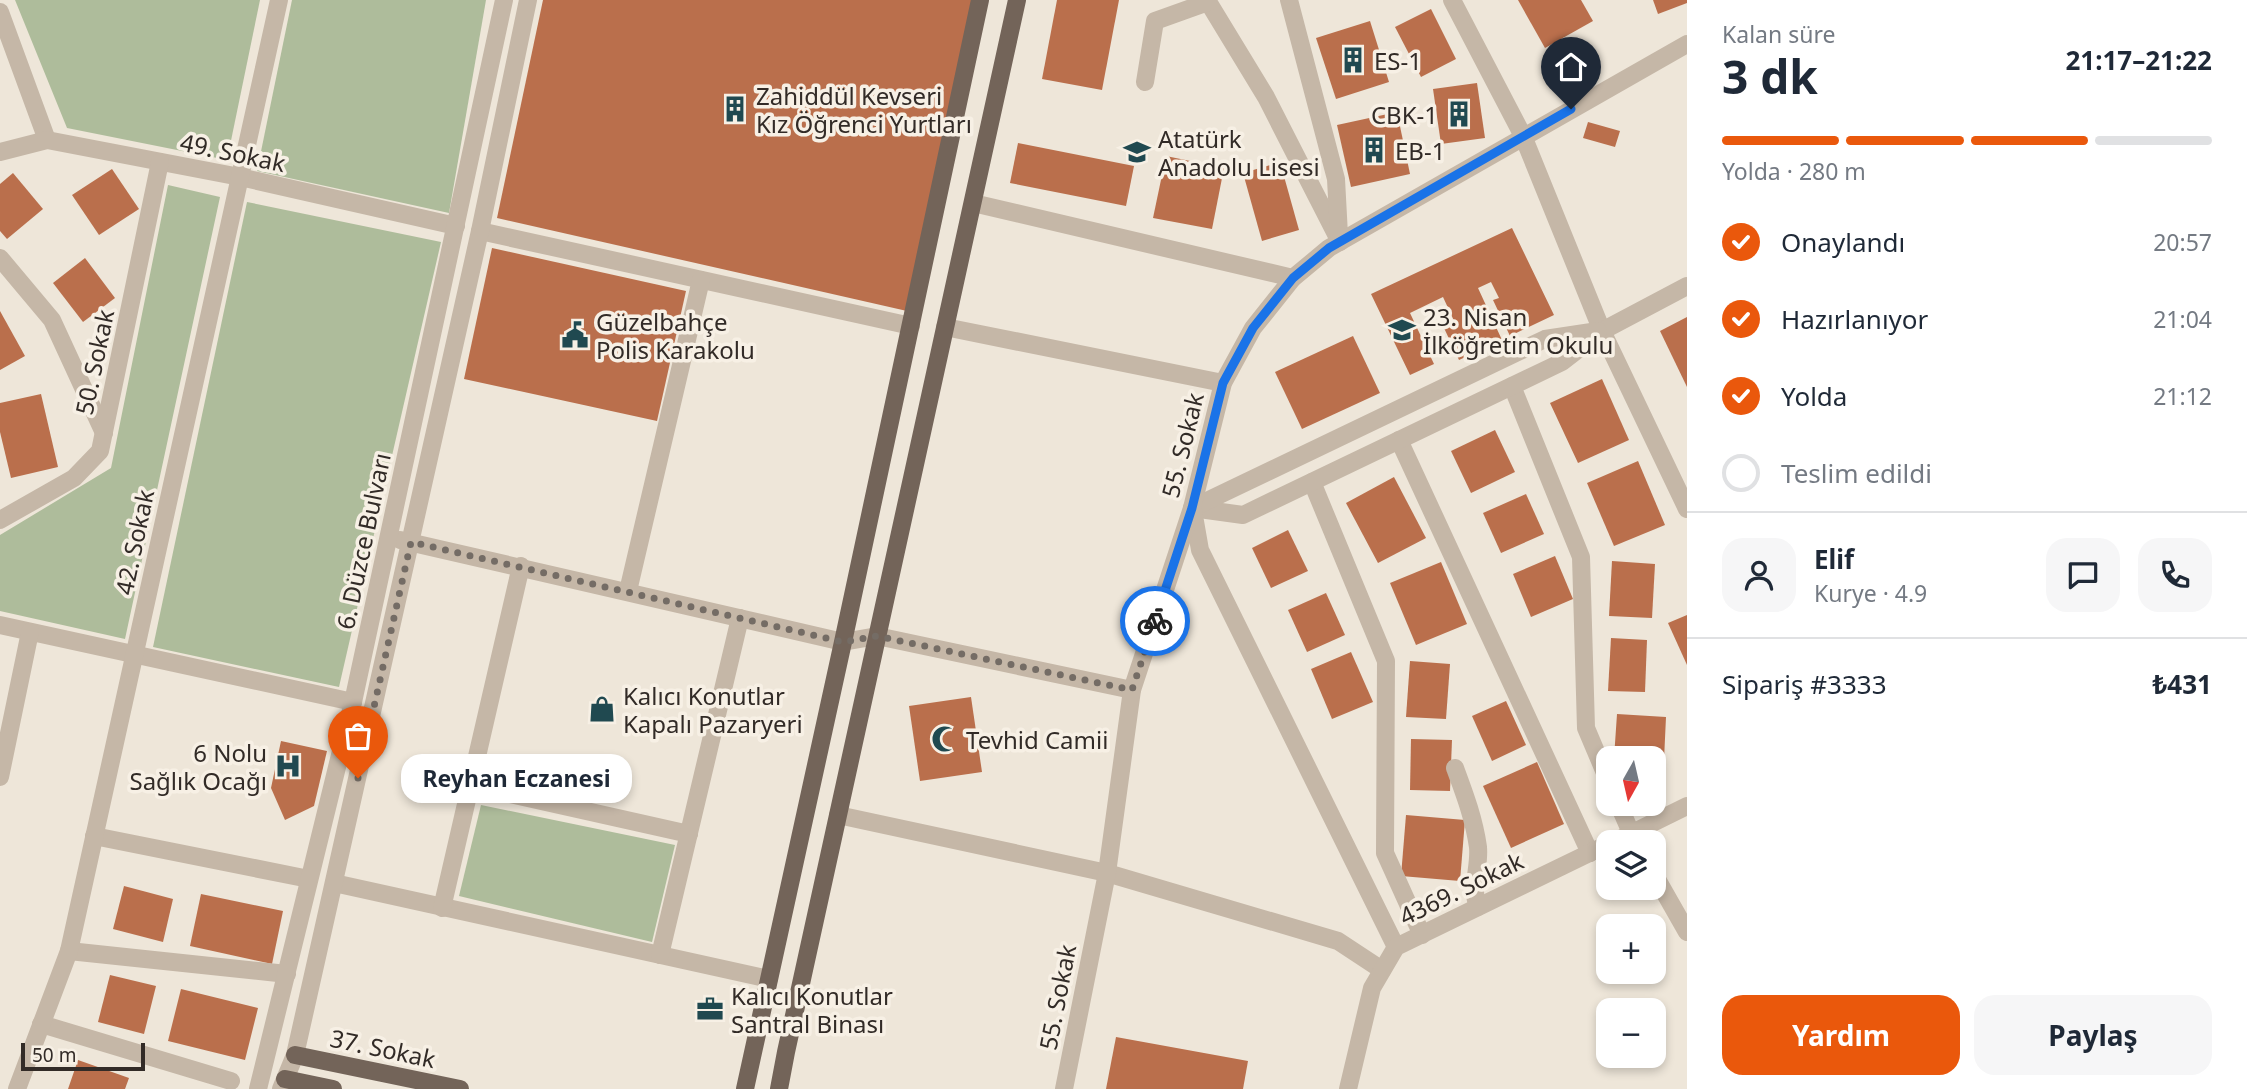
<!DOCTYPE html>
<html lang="tr">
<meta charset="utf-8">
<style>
:root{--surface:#fff;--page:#f6f6f7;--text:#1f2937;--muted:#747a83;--line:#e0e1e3;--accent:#ea580c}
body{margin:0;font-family:"Noto Sans",sans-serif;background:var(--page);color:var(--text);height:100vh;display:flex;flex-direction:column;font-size:26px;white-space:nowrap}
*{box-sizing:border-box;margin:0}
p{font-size:23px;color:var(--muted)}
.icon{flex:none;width:38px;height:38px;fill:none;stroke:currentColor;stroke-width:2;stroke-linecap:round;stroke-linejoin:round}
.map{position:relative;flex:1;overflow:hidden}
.drawer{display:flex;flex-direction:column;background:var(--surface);width:560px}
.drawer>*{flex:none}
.needle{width:46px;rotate:188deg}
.controls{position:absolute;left:1596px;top:746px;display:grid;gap:14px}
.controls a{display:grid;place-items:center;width:70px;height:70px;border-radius:14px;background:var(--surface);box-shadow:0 4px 10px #0003;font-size:35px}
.scale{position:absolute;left:21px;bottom:18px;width:124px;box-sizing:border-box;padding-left:7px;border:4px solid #322b27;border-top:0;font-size:19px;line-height:24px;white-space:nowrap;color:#322b27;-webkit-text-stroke:5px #f7f0e5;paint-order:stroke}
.pin{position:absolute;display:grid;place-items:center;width:60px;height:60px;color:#fff;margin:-72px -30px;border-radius:50% 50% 50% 0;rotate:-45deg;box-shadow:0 0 7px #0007}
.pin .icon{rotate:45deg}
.courier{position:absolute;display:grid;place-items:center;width:70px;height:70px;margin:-35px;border:5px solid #1a73e8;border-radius:50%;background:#fff;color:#222;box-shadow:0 2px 9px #0007}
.bubble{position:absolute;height:49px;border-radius:21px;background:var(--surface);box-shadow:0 4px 10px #0003;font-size:23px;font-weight:700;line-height:49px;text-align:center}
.summary em{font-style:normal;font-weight:700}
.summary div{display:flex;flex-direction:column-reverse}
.summary{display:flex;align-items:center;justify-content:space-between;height:119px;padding:0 35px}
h1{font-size:46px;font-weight:700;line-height:52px}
.bar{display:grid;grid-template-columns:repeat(4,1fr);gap:10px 7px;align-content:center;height:84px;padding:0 35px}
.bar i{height:9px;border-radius:5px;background:var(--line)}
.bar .current{background:var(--accent)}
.bar p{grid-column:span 4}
.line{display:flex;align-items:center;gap:18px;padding:0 35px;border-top:2px solid var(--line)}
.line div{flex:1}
.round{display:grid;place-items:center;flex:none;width:74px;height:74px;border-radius:21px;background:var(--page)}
ol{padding:0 35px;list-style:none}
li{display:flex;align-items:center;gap:21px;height:77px}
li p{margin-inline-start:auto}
li .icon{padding:7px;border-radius:50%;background:var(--accent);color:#fff;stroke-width:4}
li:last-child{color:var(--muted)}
li i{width:38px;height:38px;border:4px solid var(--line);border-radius:50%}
.cta{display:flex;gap:14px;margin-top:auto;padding:14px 35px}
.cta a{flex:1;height:80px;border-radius:21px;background:var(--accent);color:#fff;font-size:28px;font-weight:700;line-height:80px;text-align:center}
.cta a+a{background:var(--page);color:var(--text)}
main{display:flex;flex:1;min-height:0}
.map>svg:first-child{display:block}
.green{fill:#aebc9b}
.building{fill:#ba6f4c}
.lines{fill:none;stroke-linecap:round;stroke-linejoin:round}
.minor{stroke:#c5b7a7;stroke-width:18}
.major{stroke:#736459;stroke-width:18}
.done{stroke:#746c65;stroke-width:7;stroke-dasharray:0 12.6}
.route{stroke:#1a73e8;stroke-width:9}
.labels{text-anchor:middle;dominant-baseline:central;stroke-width:7;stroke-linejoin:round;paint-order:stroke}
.poi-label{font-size:24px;fill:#322b27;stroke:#f7f0e5;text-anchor:start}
.street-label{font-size:24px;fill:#322b27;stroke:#f7f0e5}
</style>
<main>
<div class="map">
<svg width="1687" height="1089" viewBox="0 0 1687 1089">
<rect width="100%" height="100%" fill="#eee6d9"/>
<g class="green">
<polygon points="15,0 260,0 227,160 67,128"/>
<polygon points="292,0 486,0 449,213 257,171"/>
<polygon points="168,185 220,197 125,639 0,611 0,535 111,468"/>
<polygon points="247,202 441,242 339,687 153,647"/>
<polygon points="481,805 675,845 652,942 459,896"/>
</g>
<g class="building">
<polygon points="543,0 973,0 907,311 497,218"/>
<polygon points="1057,0 1119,0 1102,90 1042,79"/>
<polygon points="1518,0 1581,0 1593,21 1545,48"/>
<polygon points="1653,0 1687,0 1687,3 1658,14"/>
<polygon points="1431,9 1456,59 1421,77 1395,27"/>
<polygon points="1370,21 1389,82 1336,99 1316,38"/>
<polygon points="1477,83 1485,138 1441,144 1433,89"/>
<polygon points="1397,112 1410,174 1351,187 1337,125"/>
<polygon points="1588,122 1620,131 1615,147 1583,138"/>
<polygon points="1018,143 1134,166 1126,206 1010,183"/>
<polygon points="1166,156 1224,168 1212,229 1153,218"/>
<polygon points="1280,162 1299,230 1262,241 1243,173"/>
<polygon points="112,169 139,209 99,235 72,195"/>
<polygon points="13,173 43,209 7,239 0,231 0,184"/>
<polygon points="1512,228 1554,315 1510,336 1493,300 1499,298 1491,282 1478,288 1502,340 1459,360 1444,328 1455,323 1443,297 1410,313 1434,364 1410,375 1371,294"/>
<polygon points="492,248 686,291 657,421 464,379"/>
<polygon points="85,258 115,298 83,322 53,283"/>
<polygon points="0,311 25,356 0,370"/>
<polygon points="1687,317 1687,387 1660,331"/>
<polygon points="1353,336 1380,393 1302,429 1275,372"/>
<polygon points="1602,379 1629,440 1578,463 1550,403"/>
<polygon points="41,394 58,467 11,478 0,432 0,403"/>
<polygon points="1495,430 1515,472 1471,493 1451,451"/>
<polygon points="1638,461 1665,525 1614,546 1587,483"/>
<polygon points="1394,477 1426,538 1378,563 1346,503"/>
<polygon points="1526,494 1544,534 1501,553 1483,513"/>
<polygon points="1288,530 1308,571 1271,588 1252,548"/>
<polygon points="1555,556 1573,599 1531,617 1513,574"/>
<polygon points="1612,561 1655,564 1652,618 1609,616"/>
<polygon points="1441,562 1467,624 1416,645 1390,583"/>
<polygon points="1326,593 1345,635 1307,652 1288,610"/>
<polygon points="1687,615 1687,665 1668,623"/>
<polygon points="1611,638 1647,640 1645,692 1608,691"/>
<polygon points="1351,652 1373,702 1332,719 1311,669"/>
<polygon points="1410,661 1450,664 1446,719 1406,717"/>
<polygon points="971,697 982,772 920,781 909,706"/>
<polygon points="1506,701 1526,745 1492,761 1472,716"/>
<polygon points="1617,714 1666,717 1663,781 1654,780 1654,758 1614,758"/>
<polygon points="1411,739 1452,740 1450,791 1410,790"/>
<polygon points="281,741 327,751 314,806 285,820 271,788"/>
<polygon points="1537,762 1564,824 1511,848 1483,786"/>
<polygon points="1406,815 1465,820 1460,881 1401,876"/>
<polygon points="124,886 173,899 163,942 113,929"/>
<polygon points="201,894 283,911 272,964 190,946"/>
<polygon points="110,975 156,986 144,1034 98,1022"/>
<polygon points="181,989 258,1008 245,1060 168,1041"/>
<polygon points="1116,1037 1248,1061 1243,1089 1106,1089"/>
<polygon points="78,1060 129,1078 125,1089 68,1089"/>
</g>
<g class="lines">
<g class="minor">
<polyline points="1207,0 1266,97 1340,242"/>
<polyline points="1289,0 1336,179 1339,235"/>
<polyline points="1452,0 1523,136 1602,331 1687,509"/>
<polyline points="0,12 47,140"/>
<polyline points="1145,82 1155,21 1208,2"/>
<polyline points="0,152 47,140 240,177 456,226"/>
<polyline points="973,203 1293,278"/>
<polyline points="480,231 911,326"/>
<polyline points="0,258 52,320 104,433"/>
<polyline points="945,327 1223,383"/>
<polyline points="1512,386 1581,557 1586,728 1608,780"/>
<polyline points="1399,440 1590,853"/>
<polyline points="1312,482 1386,661 1385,853 1422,935"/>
<polyline points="1192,508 1243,515 1562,362 1602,331 1687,286"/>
<polyline points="1192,508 1545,339 1598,331"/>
<polyline points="1193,510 1200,550 1396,947"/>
<polyline points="0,520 74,478 100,451 160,162"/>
<polyline points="400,540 843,642 877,636 1132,690"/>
<polyline points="628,591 701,280"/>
<polyline points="0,625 353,702"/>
<path d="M1455 768C1465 795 1474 819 1478 847 1480 868 1470 887 1478 907"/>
<polyline points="0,777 30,632"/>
<polyline points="470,785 689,834"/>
<polyline points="1618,803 1635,842"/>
<polyline points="838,815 1107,873 1338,941 1382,970"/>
<polyline points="94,836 309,879"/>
<polyline points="1614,842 1687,806"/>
<polyline points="1654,874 1687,932"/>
<polyline points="334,883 769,979"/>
<polyline points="442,908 521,566"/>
<polyline points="69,951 287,974"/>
<polyline points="660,955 740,618"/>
<polyline points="41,1024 231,1081"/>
<polyline points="17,1089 69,951 279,0"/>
<polyline points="258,1089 353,702 504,0"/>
<polyline points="281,1089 295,1055 480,231 528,0"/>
<polyline points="1064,1089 1107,873 1132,690 1192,508 1223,383 1253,328 1293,278 1329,248 1687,44"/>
<polyline points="1348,1089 1372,988 1396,947 1608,844"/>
</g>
<g class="major">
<polyline points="295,1055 460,1089"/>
<polyline points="285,1079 333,1089"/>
<polyline points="745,1089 843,642 980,0"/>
<polyline points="779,1089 786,1052 1017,0"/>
</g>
</g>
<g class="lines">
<polyline class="done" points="358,778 411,542 843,642 877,636 1132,690 1155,621"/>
<polyline class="route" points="1155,621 1192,508 1223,383 1253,328 1293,278 1329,248 1571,109"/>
</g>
<defs>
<g id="building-bare" transform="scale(2.1)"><path d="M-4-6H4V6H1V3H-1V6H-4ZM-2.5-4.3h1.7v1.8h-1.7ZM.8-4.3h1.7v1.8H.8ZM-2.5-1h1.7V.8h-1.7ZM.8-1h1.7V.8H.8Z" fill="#204950" stroke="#f7f0e5" stroke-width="2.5" paint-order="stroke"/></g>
<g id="school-bare" transform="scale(2.1)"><path d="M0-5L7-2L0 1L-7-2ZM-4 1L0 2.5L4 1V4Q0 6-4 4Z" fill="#204950" stroke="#f7f0e5" stroke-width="2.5" paint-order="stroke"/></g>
<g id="civic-bare" transform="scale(2.1)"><path d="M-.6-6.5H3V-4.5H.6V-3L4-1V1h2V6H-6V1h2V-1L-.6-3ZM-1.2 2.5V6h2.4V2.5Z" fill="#204950" stroke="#f7f0e5" stroke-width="2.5" paint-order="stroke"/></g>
<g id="shop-bare" transform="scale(2.1)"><path d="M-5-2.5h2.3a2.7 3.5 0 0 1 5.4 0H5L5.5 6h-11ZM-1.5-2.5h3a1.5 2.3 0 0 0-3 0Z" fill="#204950" stroke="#f7f0e5" stroke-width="2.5" paint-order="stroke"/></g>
<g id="mosque-bare" transform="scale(2.1)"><path d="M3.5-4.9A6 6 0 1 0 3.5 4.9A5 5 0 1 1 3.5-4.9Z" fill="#204950" stroke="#f7f0e5" stroke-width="2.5" paint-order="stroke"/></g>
<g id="hospital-bare" transform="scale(2.1)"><path d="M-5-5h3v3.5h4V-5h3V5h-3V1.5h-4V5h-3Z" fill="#204950" stroke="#f7f0e5" stroke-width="2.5" paint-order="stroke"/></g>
<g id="office-bare" transform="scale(2.1)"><path d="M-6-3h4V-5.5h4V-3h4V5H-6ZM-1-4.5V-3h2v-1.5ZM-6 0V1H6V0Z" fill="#204950" stroke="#f7f0e5" stroke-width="2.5" paint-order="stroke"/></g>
</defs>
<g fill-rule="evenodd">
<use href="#building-bare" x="1353" y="60"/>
<use href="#building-bare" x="735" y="109"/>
<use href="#building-bare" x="1459" y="114"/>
<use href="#building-bare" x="1374" y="150"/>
<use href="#school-bare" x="1137" y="152"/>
<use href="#school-bare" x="1402" y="330"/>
<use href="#civic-bare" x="575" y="335"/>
<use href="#shop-bare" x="602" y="709"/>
<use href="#mosque-bare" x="945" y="739"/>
<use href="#hospital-bare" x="288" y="766"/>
<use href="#office-bare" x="710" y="1009"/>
</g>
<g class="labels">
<g class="poi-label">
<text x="1374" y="60">ES-1</text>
<text x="756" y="95">Zahiddül Kevseri<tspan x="756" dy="28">Kız Öğrenci Yurtları</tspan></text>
<text x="1438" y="114" text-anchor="end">CBK-1</text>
<text x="1158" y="138">Atatürk<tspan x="1158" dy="28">Anadolu Lisesi</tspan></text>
<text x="1395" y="150">EB-1</text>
<text x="1423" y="316">23. Nisan<tspan x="1423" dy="28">İlköğretim Okulu</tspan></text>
<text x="596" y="321">Güzelbahçe<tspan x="596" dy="28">Polis Karakolu</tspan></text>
<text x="623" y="695">Kalıcı Konutlar<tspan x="623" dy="28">Kapalı Pazaryeri</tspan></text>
<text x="966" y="739">Tevhid Camii</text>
<text x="267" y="752" text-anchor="end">6 Nolu<tspan x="267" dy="28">Sağlık Ocağı</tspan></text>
<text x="731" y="995">Kalıcı Konutlar<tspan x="731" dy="28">Santral Binası</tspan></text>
</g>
<g class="street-label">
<text transform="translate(233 152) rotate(12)">49. Sokak</text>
<text transform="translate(94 362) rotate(-78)">50. Sokak</text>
<text transform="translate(1182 445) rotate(-76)">55. Sokak</text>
<text transform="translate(363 541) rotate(-78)">6. Düzce Bulvarı</text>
<text transform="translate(134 542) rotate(-78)">42. Sokak</text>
<text transform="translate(1461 888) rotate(-26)">4369. Sokak</text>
<text transform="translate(1057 997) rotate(-79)">55. Sokak</text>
<text transform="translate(383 1048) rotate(12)">37. Sokak</text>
</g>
</g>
</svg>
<div class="controls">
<a><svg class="needle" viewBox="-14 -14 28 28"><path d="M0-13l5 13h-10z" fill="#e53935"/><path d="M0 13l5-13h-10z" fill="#747a83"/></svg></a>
<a><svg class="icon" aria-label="layers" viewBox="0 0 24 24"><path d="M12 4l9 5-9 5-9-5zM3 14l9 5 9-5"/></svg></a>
<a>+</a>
<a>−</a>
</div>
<div class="scale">50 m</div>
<div class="pin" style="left:358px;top:778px;background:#ea580c"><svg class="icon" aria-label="bag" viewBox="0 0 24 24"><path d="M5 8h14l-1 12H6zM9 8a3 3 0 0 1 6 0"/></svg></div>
<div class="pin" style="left:1571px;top:109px;background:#1f2937"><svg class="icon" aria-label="home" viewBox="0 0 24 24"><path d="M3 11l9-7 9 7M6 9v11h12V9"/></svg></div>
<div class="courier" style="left:1155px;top:621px"><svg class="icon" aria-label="bike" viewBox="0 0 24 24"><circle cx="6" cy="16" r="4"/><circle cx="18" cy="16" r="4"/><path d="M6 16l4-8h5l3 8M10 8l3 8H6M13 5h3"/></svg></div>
<div class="bubble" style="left:401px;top:754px;width:231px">Reyhan Eczanesi</div>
</div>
<section class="drawer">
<div class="summary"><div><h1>3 dk</h1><p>Kalan süre</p></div><em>21:17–21:22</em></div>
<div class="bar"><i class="current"></i><i class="current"></i><i class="current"></i><i></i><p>Yolda · 280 m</p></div>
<ol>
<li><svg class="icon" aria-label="check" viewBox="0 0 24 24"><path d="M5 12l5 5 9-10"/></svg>Onaylandı<p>20:57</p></li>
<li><svg class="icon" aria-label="check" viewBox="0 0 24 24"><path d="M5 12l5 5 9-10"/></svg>Hazırlanıyor<p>21:04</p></li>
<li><svg class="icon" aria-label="check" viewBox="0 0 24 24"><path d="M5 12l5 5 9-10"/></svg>Yolda<p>21:12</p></li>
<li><i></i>Teslim edildi</li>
</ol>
<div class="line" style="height:126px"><a class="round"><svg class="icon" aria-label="person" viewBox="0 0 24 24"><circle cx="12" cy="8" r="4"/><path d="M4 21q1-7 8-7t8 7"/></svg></a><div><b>Elif</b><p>Kurye · 4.9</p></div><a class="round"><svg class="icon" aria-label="chat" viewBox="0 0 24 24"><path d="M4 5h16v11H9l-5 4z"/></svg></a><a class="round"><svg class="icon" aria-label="phone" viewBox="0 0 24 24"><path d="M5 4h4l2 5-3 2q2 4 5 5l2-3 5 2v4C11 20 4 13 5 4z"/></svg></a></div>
<div class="line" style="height:91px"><div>Sipariş #3333</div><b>₺431</b></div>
<div class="cta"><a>Yardım</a><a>Paylaş</a></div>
</section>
</main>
